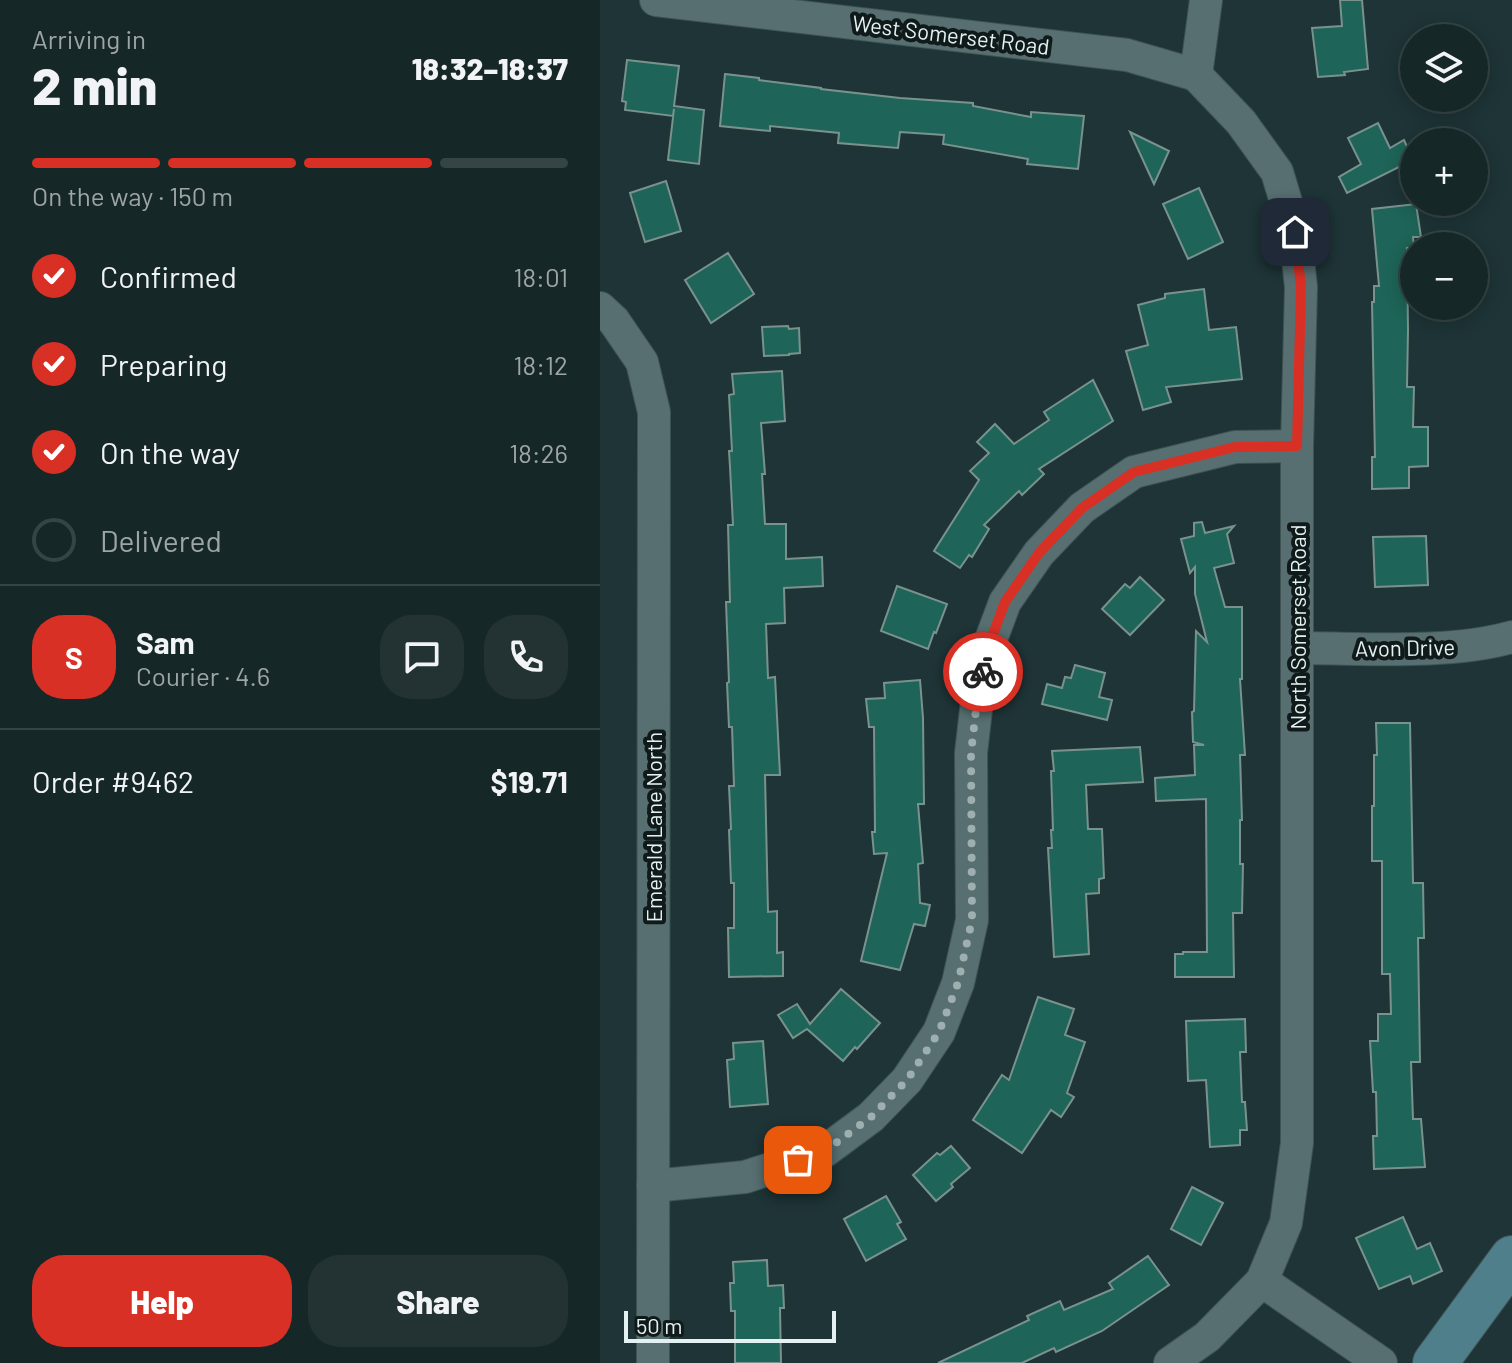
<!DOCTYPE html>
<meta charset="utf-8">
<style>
:root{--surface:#162728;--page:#233334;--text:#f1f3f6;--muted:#9ea5a8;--line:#354445;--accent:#d93025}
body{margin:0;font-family:Barlow,sans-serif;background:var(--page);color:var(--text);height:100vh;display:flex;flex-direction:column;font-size:30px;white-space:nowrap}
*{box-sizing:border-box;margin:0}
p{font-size:26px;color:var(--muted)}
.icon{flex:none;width:44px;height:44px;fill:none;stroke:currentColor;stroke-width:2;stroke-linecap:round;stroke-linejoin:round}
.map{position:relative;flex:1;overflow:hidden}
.details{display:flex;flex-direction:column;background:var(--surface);width:600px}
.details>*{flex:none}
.fabs{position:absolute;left:800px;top:24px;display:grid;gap:16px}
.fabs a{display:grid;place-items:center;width:88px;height:88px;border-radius:50%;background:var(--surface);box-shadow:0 4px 20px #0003,0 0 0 2px var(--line);font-size:40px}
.scale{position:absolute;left:24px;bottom:20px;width:212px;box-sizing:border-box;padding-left:8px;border:4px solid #e3f1f2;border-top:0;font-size:22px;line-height:28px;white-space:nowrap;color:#e3f1f2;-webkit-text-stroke:6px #101a1a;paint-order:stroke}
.pin{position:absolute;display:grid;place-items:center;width:68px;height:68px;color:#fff;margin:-34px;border-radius:16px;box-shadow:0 4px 12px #0006}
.courier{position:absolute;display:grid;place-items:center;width:80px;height:80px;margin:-40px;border:6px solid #d93025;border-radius:50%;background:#fff;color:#222;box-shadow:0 2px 10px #0007}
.summary em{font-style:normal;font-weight:800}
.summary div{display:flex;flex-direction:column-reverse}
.summary{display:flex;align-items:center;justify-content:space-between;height:136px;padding:0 32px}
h1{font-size:52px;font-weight:800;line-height:60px}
.bar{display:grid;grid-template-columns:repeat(4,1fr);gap:12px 8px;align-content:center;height:96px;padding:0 32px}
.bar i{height:10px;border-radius:6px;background:var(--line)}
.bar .on{background:var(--accent)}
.bar p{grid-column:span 4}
.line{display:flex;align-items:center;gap:20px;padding:0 32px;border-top:2px solid var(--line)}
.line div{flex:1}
.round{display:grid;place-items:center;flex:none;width:84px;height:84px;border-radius:32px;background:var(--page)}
ol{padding:0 32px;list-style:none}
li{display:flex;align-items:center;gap:24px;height:88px}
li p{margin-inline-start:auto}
li .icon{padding:8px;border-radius:50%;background:var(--accent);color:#fff;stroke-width:4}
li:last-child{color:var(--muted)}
li i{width:44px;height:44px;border:4px solid var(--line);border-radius:50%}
.cta{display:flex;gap:16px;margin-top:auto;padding:16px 32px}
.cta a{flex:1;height:92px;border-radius:32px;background:var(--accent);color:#fff;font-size:32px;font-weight:800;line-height:92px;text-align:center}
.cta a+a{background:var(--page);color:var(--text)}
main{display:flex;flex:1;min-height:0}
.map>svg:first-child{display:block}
.building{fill:#1e6458;stroke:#7a928d;stroke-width:2}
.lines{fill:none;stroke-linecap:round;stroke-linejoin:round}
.minor-casing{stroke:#3f5354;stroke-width:34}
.secondary-casing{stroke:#3f5354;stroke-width:46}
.minor{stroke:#576f71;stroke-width:32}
.secondary{stroke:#4f7f8a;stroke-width:44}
.done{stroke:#9eafb0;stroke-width:8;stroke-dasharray:0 14.4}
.route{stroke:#d93025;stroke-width:10}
.labels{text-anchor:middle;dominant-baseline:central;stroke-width:8;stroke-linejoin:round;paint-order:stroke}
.street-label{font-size:22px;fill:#e3f1f2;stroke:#101a1a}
</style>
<main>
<section class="details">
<div class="summary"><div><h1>2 min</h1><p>Arriving in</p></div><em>18:32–18:37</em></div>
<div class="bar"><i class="on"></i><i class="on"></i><i class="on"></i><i></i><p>On the way · 150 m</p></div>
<ol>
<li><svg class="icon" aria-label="check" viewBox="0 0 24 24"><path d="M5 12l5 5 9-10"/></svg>Confirmed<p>18:01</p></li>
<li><svg class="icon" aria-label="check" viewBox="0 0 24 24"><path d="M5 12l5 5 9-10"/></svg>Preparing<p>18:12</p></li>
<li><svg class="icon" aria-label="check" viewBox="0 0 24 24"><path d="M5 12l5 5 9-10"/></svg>On the way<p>18:26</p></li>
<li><i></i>Delivered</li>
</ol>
<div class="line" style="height:144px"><b class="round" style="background:var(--accent);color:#fff">S</b><div><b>Sam</b><p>Courier · 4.6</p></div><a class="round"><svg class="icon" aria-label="chat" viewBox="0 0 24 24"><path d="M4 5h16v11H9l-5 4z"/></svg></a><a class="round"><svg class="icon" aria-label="phone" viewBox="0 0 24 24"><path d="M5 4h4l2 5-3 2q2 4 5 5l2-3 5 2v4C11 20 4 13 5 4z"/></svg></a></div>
<div class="line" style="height:104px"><div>Order #9462</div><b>$19.71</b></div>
<div class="cta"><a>Help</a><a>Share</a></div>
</section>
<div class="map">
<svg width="912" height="1363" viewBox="0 0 912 1363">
<rect width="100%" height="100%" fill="#1e3436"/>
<g class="building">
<polygon points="740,0 762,0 768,69 744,72 745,75 718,77 712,28 742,26"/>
<polygon points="27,60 79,66 74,106 104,110 99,164 68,160 74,109 73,116 25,110 26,102 22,101"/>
<polygon points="125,74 159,78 159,80 221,88 221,89 300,98 373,103 373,106 431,117 431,112 484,116 478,169 427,164 428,159 343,144 344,135 300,132 298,148 238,143 239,133 170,126 170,131 120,126"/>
<polygon points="778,123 790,148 804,140 813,160 747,193 739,177 761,164 748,138"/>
<polygon points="530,132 569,151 554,184"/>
<polygon points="66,181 81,231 45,242 30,193"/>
<polygon points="599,188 623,242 588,259 563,204"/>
<polygon points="816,204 821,237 813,237 814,248 807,248 808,330 807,387 814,387 813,427 828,427 828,466 809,467 809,488 772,489 772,457 775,457 772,302 774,302 774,286 779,286 772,209"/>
<polygon points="128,253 154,294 111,323 85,280"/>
<polygon points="604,289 609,330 636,327 642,379 566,387 571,402 543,410 526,351 548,345 538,305 565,298 565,294"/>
<polygon points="188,326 189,329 199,328 200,353 189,354 189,355 164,356 162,327"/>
<polygon points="182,371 185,421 161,423 165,474 162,474 165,524 186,524 186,559 222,557 223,586 184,588 185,623 166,624 168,678 175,677 180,775 165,775 168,912 177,911 177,953 183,952 183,976 129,977 128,928 134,928 134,883 131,883 129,830 131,829 129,786 134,786 132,727 129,727 127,683 129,682 126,602 130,602 128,525 133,525 130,467 129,451 132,451 129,395 134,394 132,374"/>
<polygon points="493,380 513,421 439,469 444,474 422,495 419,491 384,525 389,529 372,557 369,555 360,568 334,551 379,480 370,471 389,453 377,442 395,424 414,444 449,420 444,412"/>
<polygon points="602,522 605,533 634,526 627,534 634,563 614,568 625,607 642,607 642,679 640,679 645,755 640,755 642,820 640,820 640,864 643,864 642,913 633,913 634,977 575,977 575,954 583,954 583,952 607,952 606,799 556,801 555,778 595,775 594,745 604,745 593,742 592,712 594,711 596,631 607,642 595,594 595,567 590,573 581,539 594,536 594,523"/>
<polygon points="826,536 828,585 775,587 773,537"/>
<polygon points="540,577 564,600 530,635 502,609 525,584 530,588"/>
<polygon points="297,586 347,604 336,633 334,632 328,649 281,631"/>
<polygon points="475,665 505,673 499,697 512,700 507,720 442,704 447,684 462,688 465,677 471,678"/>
<polygon points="320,680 323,718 324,804 318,804 323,863 318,864 320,903 330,905 325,926 314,924 300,970 261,961 287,853 274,854 272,832 275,832 274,727 269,727 266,699 285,698 284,683"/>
<polygon points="776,723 810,723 813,883 823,883 824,938 818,938 820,1062 811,1062 813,1119 821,1119 825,1167 774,1169 773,1136 777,1136 776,1092 773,1092 770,1041 778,1041 778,1014 791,1014 790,974 782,974 782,861 772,861 772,806 774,806 774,755 777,755"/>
<polygon points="540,747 543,782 486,785 488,829 502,829 504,878 499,879 499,893 486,894 489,954 454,957 448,848 452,848 451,830 453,830 451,771 454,771 452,751"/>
<polygon points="241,989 280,1023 257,1049 255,1047 243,1061 207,1029 193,1038 178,1015 197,1004 210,1024"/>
<polygon points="438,997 474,1009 465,1035 485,1042 467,1093 474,1097 461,1117 451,1110 422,1153 373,1120 402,1075 409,1080"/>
<polygon points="645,1019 646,1052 640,1052 642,1102 645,1102 647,1130 640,1130 640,1145 610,1147 606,1080 588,1081 586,1021"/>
<polygon points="163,1041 168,1104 130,1107 127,1060 134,1059 133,1043"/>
<polygon points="351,1146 370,1168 351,1184 353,1187 336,1201 313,1175 337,1153 340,1155"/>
<polygon points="592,1187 623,1203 601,1245 571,1229"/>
<polygon points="286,1196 301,1222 297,1224 306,1239 266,1261 244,1219"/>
<polygon points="803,1217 817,1249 830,1243 842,1271 813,1284 810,1276 779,1289 756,1238"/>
<polygon points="548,1256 569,1285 502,1331 456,1352 454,1348 422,1363 338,1363 429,1320 427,1316 460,1301 464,1310 513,1289 509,1283"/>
<polygon points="167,1260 168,1286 183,1285 184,1308 180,1308 181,1363 135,1363 135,1311 131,1311 130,1283 134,1283 133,1262"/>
</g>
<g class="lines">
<g class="minor-casing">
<g id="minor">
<polyline points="56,0 527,55 596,75"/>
<polyline points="0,308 14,321 42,362 54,412 53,1363"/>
<path d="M697 648C764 648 848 655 912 637"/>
<polyline points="53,1186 145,1177 225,1151 271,1117 307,1080 339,1032 358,983 372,920 371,753 377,701 386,653 405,602 439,553 482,508 534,472 635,447 697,446"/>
<polyline points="662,1281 781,1363"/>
<polyline points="570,1363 607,1337 662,1281 686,1223 697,1143 697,446 701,287 695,232 677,172 641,122 596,75 606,0"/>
</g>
</g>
<g class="secondary-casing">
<polyline id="secondary" points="835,1363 912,1258"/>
</g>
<use href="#minor" class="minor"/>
<use href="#secondary" class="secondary"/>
</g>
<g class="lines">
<polyline class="done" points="198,1160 225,1151 271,1117 307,1080 339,1032 358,983 372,920 371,753 377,701 383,672"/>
<polyline class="route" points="383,672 386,653 405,602 439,553 482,508 534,472 635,447 697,446 701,287 695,232"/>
</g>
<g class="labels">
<g class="street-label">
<text transform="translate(351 34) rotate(7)">West Somerset Road</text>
<text transform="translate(697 627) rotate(-90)">North Somerset Road</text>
<text transform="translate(805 647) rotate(-1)">Avon Drive</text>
<text transform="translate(53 827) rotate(-90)">Emerald Lane North</text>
</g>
</g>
</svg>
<div class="fabs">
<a><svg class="icon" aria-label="layers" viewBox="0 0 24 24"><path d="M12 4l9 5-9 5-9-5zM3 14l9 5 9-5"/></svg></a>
<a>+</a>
<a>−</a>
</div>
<div class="scale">50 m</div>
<div class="pin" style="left:198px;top:1160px;background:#ea580c"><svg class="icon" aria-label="bag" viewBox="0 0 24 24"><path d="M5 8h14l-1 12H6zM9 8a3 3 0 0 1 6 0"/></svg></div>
<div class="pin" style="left:695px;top:232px;background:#1f2937"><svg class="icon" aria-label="home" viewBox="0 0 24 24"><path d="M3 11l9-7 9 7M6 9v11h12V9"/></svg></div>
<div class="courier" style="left:383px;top:672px"><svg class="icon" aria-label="bike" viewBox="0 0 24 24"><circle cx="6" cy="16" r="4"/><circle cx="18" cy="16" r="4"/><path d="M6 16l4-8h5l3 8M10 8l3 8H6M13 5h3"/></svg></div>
</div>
</main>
